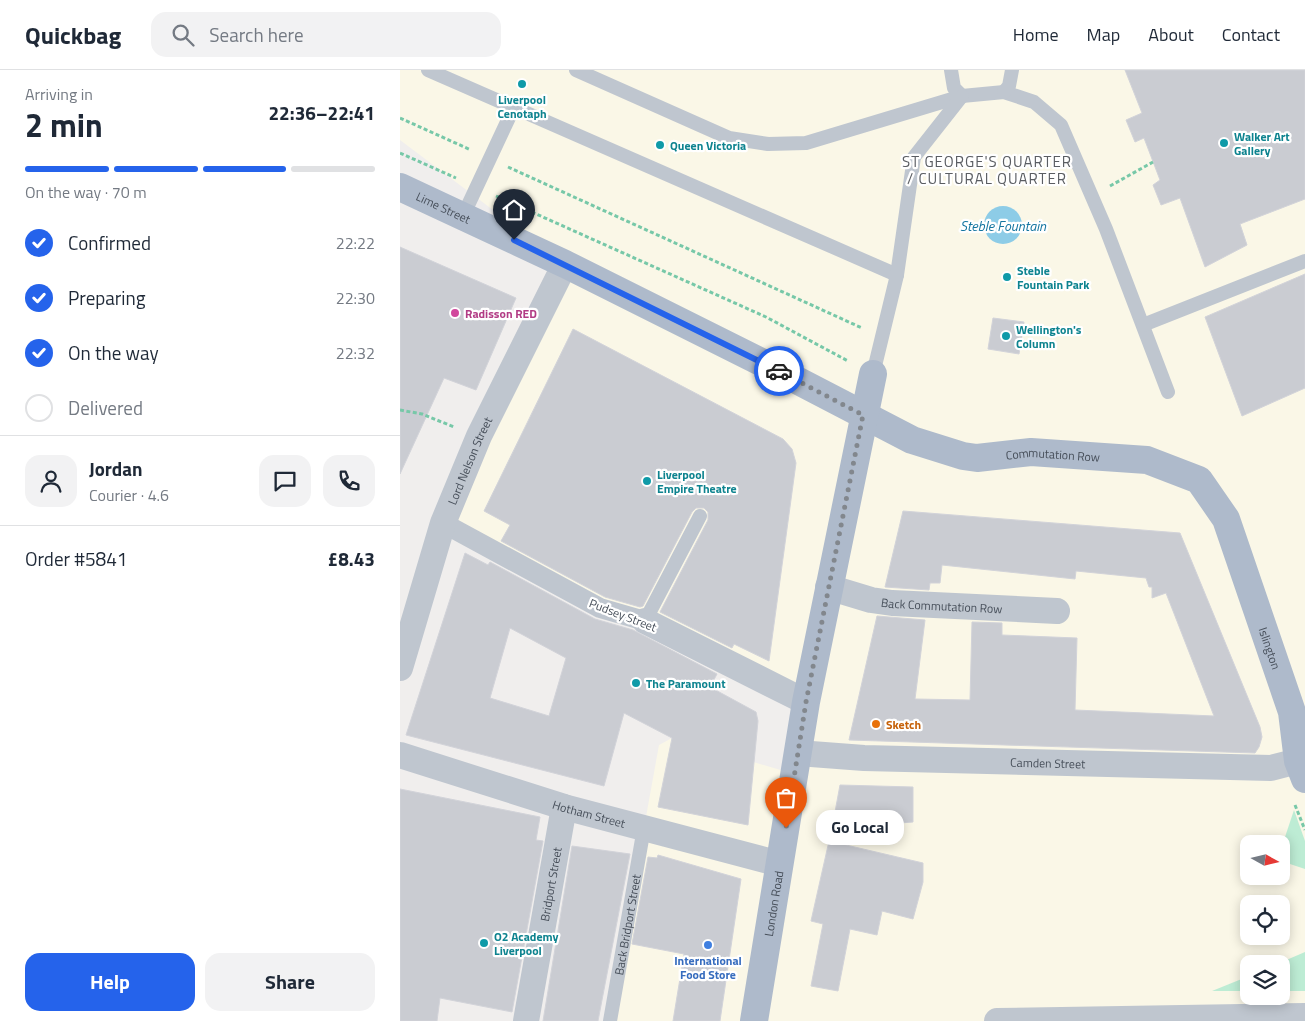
<!DOCTYPE html>
<meta charset="utf-8">
<style>
:root{--surface:#fff;--page:#f2f2f3;--text:#1f2937;--muted:#747a83;--line:#e0e1e3;--accent:#2563eb}
body{margin:0;font-family:"Titillium Web",sans-serif;background:var(--page);color:var(--text);height:100vh;display:flex;flex-direction:column;font-size:19px;white-space:nowrap}
*{box-sizing:border-box;margin:0}
p{font-size:16px;color:var(--muted)}
.icon{flex:none;width:28px;height:28px;fill:none;stroke:currentColor;stroke-width:2;stroke-linecap:round;stroke-linejoin:round}
.map{position:relative;flex:1;overflow:hidden}
.details{display:flex;flex-direction:column;background:var(--surface);width:400px}
.details>*{flex:none}
.needle{width:32px;rotate:98deg}
.controls{position:absolute;left:840px;top:765px;display:grid;gap:10px}
.controls a{display:grid;place-items:center;width:50px;height:50px;border-radius:10px;background:var(--surface);box-shadow:0 2px 12px #0003;font-size:25px}
.pin{position:absolute;display:grid;place-items:center;width:42px;height:42px;color:#fff;margin:-51px -21px;border-radius:50% 50% 50% 0;rotate:-45deg;box-shadow:0 0 5px #0007}
.pin .icon{rotate:45deg}
.courier{position:absolute;display:grid;place-items:center;width:50px;height:50px;margin:-25px;border:4px solid #2563eb;border-radius:50%;background:#fff;color:#222;box-shadow:0 1px 6px #0007}
.bubble{position:absolute;height:35px;border-radius:15px;background:var(--surface);box-shadow:0 2px 12px #0003;font-size:16px;font-weight:700;line-height:35px;text-align:center}
.summary em{font-style:normal;font-weight:700}
.summary div{display:flex;flex-direction:column-reverse}
.summary{display:flex;align-items:center;justify-content:space-between;height:85px;padding:0 25px}
h1{font-size:32px;font-weight:700;line-height:38px}
.bar{display:grid;grid-template-columns:repeat(4,1fr);gap:8px 5px;align-content:center;height:60px;padding:0 25px}
.bar i{height:6px;border-radius:4px;background:var(--line)}
.bar .selected{background:var(--accent)}
.bar p{grid-column:span 4}
.line{display:flex;align-items:center;gap:12px;padding:0 25px;border-top:1px solid var(--line)}
.line div{flex:1}
.round{display:grid;place-items:center;flex:none;width:52px;height:52px;border-radius:15px;background:var(--page)}
ol{padding:0 25px;list-style:none}
li{display:flex;align-items:center;gap:15px;height:55px}
li p{margin-inline-start:auto}
li .icon{padding:5px;border-radius:50%;background:var(--accent);color:#fff;stroke-width:4}
li:last-child{color:var(--muted)}
li i{width:28px;height:28px;border:2px solid var(--line);border-radius:50%}
.primary-button{display:flex;gap:10px;margin-top:auto;padding:10px 25px}
.primary-button a{flex:1;height:58px;border-radius:15px;background:var(--accent);color:#fff;font-size:20px;font-weight:700;line-height:58px;text-align:center}
.primary-button a+a{background:var(--page);color:var(--text)}
header{display:flex;align-items:center;gap:30px;box-sizing:border-box;height:70px;padding:0 25px;background:var(--surface);border-bottom:1px solid var(--line)}
header strong{font-size:24px}
nav{display:flex;gap:28px;margin-inline-start:auto;font-size:18px}
.search{width:350px;height:45px;background:var(--page);display:flex;align-items:center;gap:12px;box-sizing:border-box;padding:0 18px;border-radius:15px;color:var(--muted);font-size:19px}
main{display:flex;flex:1;min-height:0}
.map>svg:first-child{display:block}
.commercial{fill:#faf7e7;fill-rule:evenodd}
.green{fill:#bdecd4}
.water{fill:#8dcce7}
.building{fill:#caccd2;stroke:#d2d3d9;fill-rule:evenodd}
.lines{fill:none;stroke-linecap:round;stroke-linejoin:round}
.path{stroke:#77c8a8;stroke-width:3;stroke-dasharray:4 2.5;stroke-linecap:butt}
.service{stroke:#bfc6cf;stroke-width:14}
.pedestrian{stroke:#bfc6cf;stroke-width:20}
.minor{stroke:#bfc6cf;stroke-width:26}
.primary{stroke:#aebacb;stroke-width:28}
.done{stroke:#82878d;stroke-width:5;stroke-dasharray:0 9}
.route{stroke:#2563eb;stroke-width:6}
.culture-dot{fill:#0f9aa8;stroke:#fff;stroke-width:2}
.hotel-dot{fill:#d1479c;stroke:#fff;stroke-width:2}
.food-dot{fill:#e8710a;stroke:#fff;stroke-width:2}
.shop-dot{fill:#3f7fe0;stroke:#fff;stroke-width:2}
.labels{text-anchor:middle;dominant-baseline:central;stroke-width:4.5;stroke-linejoin:round;paint-order:stroke}
.culture-label{font-size:12px;font-weight:bold;fill:#0d838f;stroke:#fff;text-anchor:start}
.street-label{font-size:12px;fill:#474f5a;stroke:#fff}
.hotel-label{font-size:12px;font-weight:bold;fill:#b23c85;stroke:#fff;text-anchor:start}
.food-label{font-size:12px;font-weight:bold;fill:#c56008;stroke:#fff;text-anchor:start}
.shop-label{font-size:12px;font-weight:bold;fill:#366cbe;stroke:#fff}
.water-label{font-size:14px;font-style:italic;fill:#1475a0;stroke:#fff}
.quarter-label{font-size:15px;letter-spacing:1px;fill:#5a5d62;stroke:#fff}
</style>
<header>
<strong>Quickbag</strong>
<div class="search"><svg class="icon" aria-label="search" viewBox="0 0 24 24"><circle cx="10" cy="10" r="6"/><path d="M15 15l6 6"/></svg>Search here</div>
<nav><a>Home</a><a>Map</a><a>About</a><a>Contact</a></nav>
</header>
<main>
<section class="details">
<div class="summary"><div><h1>2 min</h1><p>Arriving in</p></div><em>22:36–22:41</em></div>
<div class="bar"><i class="selected"></i><i class="selected"></i><i class="selected"></i><i></i><p>On the way · 70 m</p></div>
<ol>
<li><svg class="icon" aria-label="check" viewBox="0 0 24 24"><path d="M5 12l5 5 9-10"/></svg>Confirmed<p>22:22</p></li>
<li><svg class="icon" aria-label="check" viewBox="0 0 24 24"><path d="M5 12l5 5 9-10"/></svg>Preparing<p>22:30</p></li>
<li><svg class="icon" aria-label="check" viewBox="0 0 24 24"><path d="M5 12l5 5 9-10"/></svg>On the way<p>22:32</p></li>
<li><i></i>Delivered</li>
</ol>
<div class="line" style="height:90px"><a class="round"><svg class="icon" aria-label="person" viewBox="0 0 24 24"><circle cx="12" cy="8" r="4"/><path d="M4 21q1-7 8-7t8 7"/></svg></a><div><b>Jordan</b><p>Courier · 4.6</p></div><a class="round"><svg class="icon" aria-label="chat" viewBox="0 0 24 24"><path d="M4 5h16v11H9l-5 4z"/></svg></a><a class="round"><svg class="icon" aria-label="phone" viewBox="0 0 24 24"><path d="M5 4h4l2 5-3 2q2 4 5 5l2-3 5 2v4C11 20 4 13 5 4z"/></svg></a></div>
<div class="line" style="height:65px"><div>Order #5841</div><b>£8.43</b></div>
<div class="primary-button"><a>Help</a><a>Share</a></div>
</section>
<div class="map">
<svg width="905" height="951" viewBox="0 0 905 951">
<rect width="100%" height="100%" fill="#f0eeed"/>
<path class="commercial" d="M0 0H905V951H209L259 675 272 668 394 704 406 632 43 453 165 194 0 70ZM849 774H881V806H849ZM849 834H881V866H849ZM849 894H881V926H849Z"/>
<g class="green">
<polygon points="894,740 905,771 905,799 881,791 881,779"/>
<polygon points="905,882 905,921 881,921 881,894 877,894"/>
<polygon points="849,906 849,921 812,921"/>
</g>
<circle class="water" cx="603" cy="155" r="19"/>
<g class="building">
<polygon points="725,0 905,0 905,129 840,154 847,175 805,197 780,128 761,135 753,115 760,110 744,68 735,72 726,50 742,43"/>
<polygon points="0,177 116,228 76,320 44,308 0,404"/>
<polygon points="905,204 905,318 842,346 805,247"/>
<polygon points="593,248 624,252 619,284 588,279"/>
<polygon points="173,259 383,369 392,379 396,393 369,591 334,574 332,578 260,542 308,450 308,442 304,438 296,438 292,442 243,536 240,537 205,527 101,471 110,455 84,441"/>
<polygon points="503,441 780,463 860,657 862,667 859,677 855,683 449,670 477,546 525,550 515,629 570,630 572,552 602,553 602,565 677,568 675,640 814,646 766,523 752,528 752,517 749,517 746,508 676,501 675,509 542,495 540,513 530,513 529,520 485,517"/>
<path d="M65 483 88 495 90 492 195 549 233 560 317 604 310 617 356 642 358 651 348 755 258 737 272 668 224 643 204 716 6 665ZM110 558 166 588 149 646 90 628Z"/>
<polygon points="440,715 513,717 513,752 432,758"/>
<polygon points="0,719 140,747 136,770 143,771 112,942 40,928 37,951 0,951"/>
<polygon points="429,771 523,793 523,812 513,849 482,841 477,865 450,859 438,921 411,916 423,854 411,851"/>
<polygon points="172,776 230,784 198,951 143,951"/>
<polygon points="258,785 341,809 320,951 273,951 284,884 232,874 248,787 257,788"/>
</g>
<g class="lines">
<g class="path">
<polyline points="0,48 71,80"/>
<polyline points="0,83 56,108"/>
<polyline points="108,97 462,258"/>
<polyline points="710,116 753,92"/>
<polyline points="96,126 366,247 448,291"/>
<polyline points="0,340 22,344 54,357"/>
<polyline points="895,735 905,760"/>
</g>
<g class="service">
<polyline points="28,0 497,205"/>
<polyline points="176,0 329,68 368,74 406,73 562,26 604,22 634,32 661,55 706,159 768,322"/>
<polyline points="551,0 554,18 562,26"/>
<polyline points="604,22 609,16 612,0"/>
<polyline points="63,146 114,37"/>
<polyline points="743,255 905,191"/>
<polyline points="473,304 497,205 514,87 562,26"/>
<polyline points="245,551 300,446"/>
<path id="s1" d="M210 951 244 758"/>
</g>
<polyline class="pedestrian" points="43,453 200,538 245,551"/>
<g class="minor">
<path id="s2" d="M428 517 471 530 492 533 657 541"/>
<polyline points="245,551 406,632"/>
<path id="s3" d="M0 598 43 453 79 366 165 194"/>
<path id="s4" d="M398 683 464 688 871 698 898 691"/>
<path id="s5" d="M0 685 164 737 380 794"/>
<path id="s6" d="M126 951 164 737"/>
<polyline points="597,951 905,946"/>
</g>
<g class="primary">
<path id="s7" d="M0 117 165 194 383 303 512 370 563 386 577 388 631 382 747 390 799 410 826 449 892 642 898 691 905 709"/>
<path id="s8" d="M354 951 406 632 473 304"/>
</g>
</g>
<g class="lines">
<polyline class="done" points="379,301 463,345 406,632 386,758"/>
<polyline class="route" points="114,170 379,301"/>
</g>
<g class="culture-dot">
<circle cx="122" cy="14" r="5"/>
<circle cx="824" cy="73" r="5"/>
<circle cx="260" cy="75" r="5"/>
<circle cx="607" cy="207" r="5"/>
<circle cx="606" cy="266" r="5"/>
<circle cx="247" cy="411" r="5"/>
<circle cx="236" cy="613" r="5"/>
<circle cx="84" cy="873" r="5"/>
</g>
<circle class="hotel-dot" cx="55" cy="243" r="5"/>
<circle class="food-dot" cx="476" cy="654" r="5"/>
<circle class="shop-dot" cx="308" cy="875" r="5"/>
<g class="labels">
<g class="culture-label">
<text x="122" y="29" text-anchor="middle">Liverpool<tspan x="122" dy="14">Cenotaph</tspan></text>
<text x="834" y="66">Walker Art<tspan x="834" dy="14">Gallery</tspan></text>
<text x="270" y="75">Queen Victoria</text>
<text x="617" y="200">Steble<tspan x="617" dy="14">Fountain Park</tspan></text>
<text x="616" y="259">Wellington's<tspan x="616" dy="14">Column</tspan></text>
<text x="257" y="404">Liverpool<tspan x="257" dy="14">Empire Theatre</tspan></text>
<text x="246" y="613">The Paramount</text>
<text x="94" y="866">O2 Academy<tspan x="94" dy="14">Liverpool</tspan></text>
</g>
<g class="street-label">
<text stroke="none"><textPath href="#s7" startOffset="48">Lime Street</textPath></text>
<text stroke="none"><textPath href="#s7" startOffset="715">Commutation Row</textPath></text>
<text stroke="none"><textPath href="#s3" startOffset="219">Lord Nelson Street</textPath></text>
<text stroke="none"><textPath href="#s2" startOffset="116">Back Commutation Row</textPath></text>
<text transform="translate(223 545) rotate(21)">Pudsey Street</text>
<text stroke="none"><textPath href="#s7" startOffset="1049">Islington</textPath></text>
<text stroke="none"><textPath href="#s4" startOffset="250">Camden Street</textPath></text>
<text stroke="none"><textPath href="#s5" startOffset="198">Hotham Street</textPath></text>
<text stroke="none"><textPath href="#s6" startOffset="139">Bridport Street</textPath></text>
<text stroke="none"><textPath href="#s8" startOffset="119">London Road</textPath></text>
<text stroke="none"><textPath href="#s1" startOffset="98">Back Bridport Street</textPath></text>
</g>
<g class="hotel-label">
<text x="65" y="243">Radisson RED</text>
</g>
<g class="food-label">
<text x="486" y="654">Sketch</text>
</g>
<g class="shop-label">
<text x="308" y="890">International<tspan x="308" dy="14">Food Store</tspan></text>
</g>
<g class="water-label">
<text x="603" y="155">Steble Fountain</text>
</g>
<g class="quarter-label">
<text x="587" y="91">ST GEORGE'S QUARTER<tspan x="587" dy="17">/ CULTURAL QUARTER</tspan></text>
</g>
</g>
</svg>
<div class="controls">
<a><svg class="needle" viewBox="-14 -14 28 28"><path d="M0-13l5 13h-10z" fill="#e53935"/><path d="M0 13l5-13h-10z" fill="#747a83"/></svg></a>
<a><svg class="icon" aria-label="locate" viewBox="0 0 24 24"><circle cx="12" cy="12" r="6"/><path d="M12 2v4M12 18v4M2 12h4M18 12h4"/></svg></a>
<a><svg class="icon" aria-label="layers" viewBox="0 0 24 24"><path d="M12 4l9 5-9 5-9-5zM3 14l9 5 9-5"/></svg></a>
</div>
<div class="pin" style="left:386px;top:758px;background:#ea580c"><svg class="icon" aria-label="bag" viewBox="0 0 24 24"><path d="M5 8h14l-1 12H6zM9 8a3 3 0 0 1 6 0"/></svg></div>
<div class="pin" style="left:114px;top:170px;background:#1f2937"><svg class="icon" aria-label="home" viewBox="0 0 24 24"><path d="M3 11l9-7 9 7M6 9v11h12V9"/></svg></div>
<div class="courier" style="left:379px;top:301px"><svg class="icon" aria-label="car" viewBox="0 0 24 24"><path d="M5 17H2v-5l4-1 3-4h7l3 4 3 1v5h-3M9 17h6M6 11h13"/><circle cx="7" cy="17" r="2"/><circle cx="17" cy="17" r="2"/></svg></div>
<div class="bubble" style="left:416px;top:740px;width:88px">Go Local</div>
</div>
</main>
